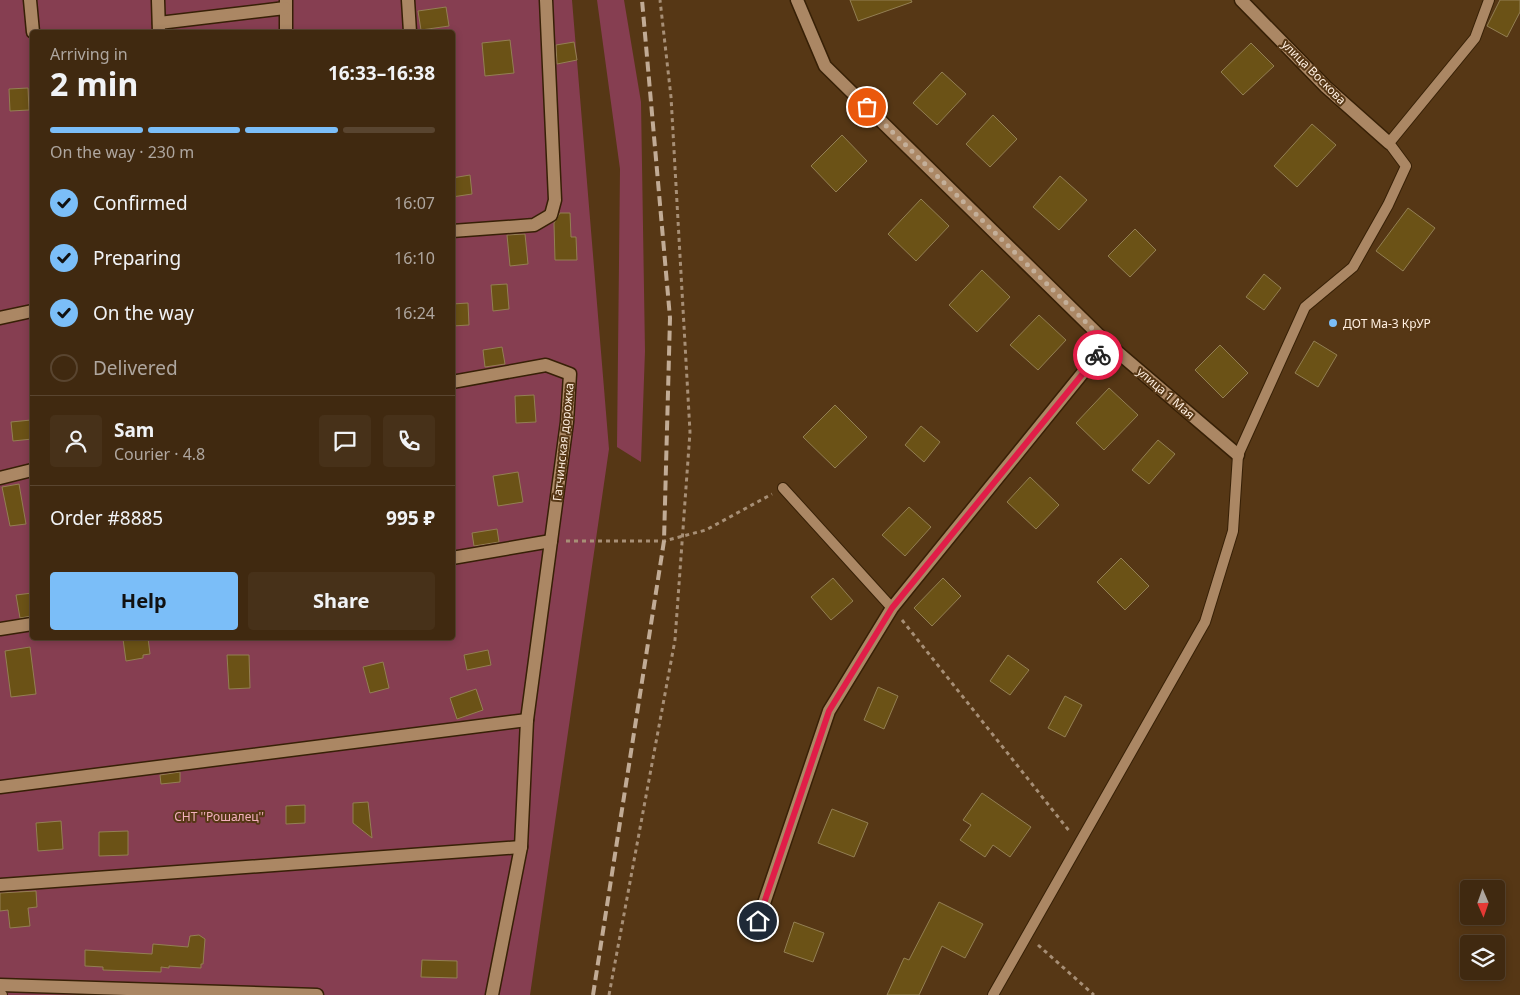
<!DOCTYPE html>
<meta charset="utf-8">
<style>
:root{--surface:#402910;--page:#473119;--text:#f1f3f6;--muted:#aea69f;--line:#594530;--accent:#7bbef8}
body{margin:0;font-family:"Noto Sans",sans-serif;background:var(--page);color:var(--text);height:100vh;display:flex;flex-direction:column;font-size:19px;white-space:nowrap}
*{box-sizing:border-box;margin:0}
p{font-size:16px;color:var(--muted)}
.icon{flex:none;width:28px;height:28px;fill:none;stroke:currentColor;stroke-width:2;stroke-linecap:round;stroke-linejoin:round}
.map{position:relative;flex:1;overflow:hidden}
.panel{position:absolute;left:30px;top:30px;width:425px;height:610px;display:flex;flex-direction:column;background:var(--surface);border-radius:5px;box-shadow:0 2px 8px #0003,0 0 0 1px var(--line)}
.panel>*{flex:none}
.needle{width:32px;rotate:178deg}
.tools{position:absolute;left:1460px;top:880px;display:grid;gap:10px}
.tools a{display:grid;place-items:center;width:45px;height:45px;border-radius:5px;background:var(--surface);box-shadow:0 2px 8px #0003,0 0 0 1px var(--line);font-size:25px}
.pin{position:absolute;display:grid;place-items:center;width:42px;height:42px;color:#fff;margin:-21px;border:2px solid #fff;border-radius:50%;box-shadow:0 1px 5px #0007}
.courier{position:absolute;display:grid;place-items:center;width:50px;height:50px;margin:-25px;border:4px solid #e11d48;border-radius:50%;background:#fff;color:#222;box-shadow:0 1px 6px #0007}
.head em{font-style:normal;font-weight:700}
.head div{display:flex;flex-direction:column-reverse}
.head{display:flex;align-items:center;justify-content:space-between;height:85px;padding:0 20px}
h1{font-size:32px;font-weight:700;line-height:38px}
.bar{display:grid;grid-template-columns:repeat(4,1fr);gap:8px 5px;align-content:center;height:60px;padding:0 20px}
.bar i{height:6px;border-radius:4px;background:var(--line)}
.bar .on{background:var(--accent)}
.bar p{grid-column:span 4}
.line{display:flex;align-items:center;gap:12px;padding:0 20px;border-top:1px solid var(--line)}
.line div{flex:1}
.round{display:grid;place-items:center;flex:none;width:52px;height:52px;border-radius:5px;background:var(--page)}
ol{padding:0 20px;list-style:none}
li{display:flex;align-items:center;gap:15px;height:55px}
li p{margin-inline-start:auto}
li .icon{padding:5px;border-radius:50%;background:var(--accent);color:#111;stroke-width:4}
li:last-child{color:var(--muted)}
li i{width:28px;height:28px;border:2px solid var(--line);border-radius:50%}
.action{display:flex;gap:10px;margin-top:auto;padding:10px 20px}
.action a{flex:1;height:58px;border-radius:5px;background:var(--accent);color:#111;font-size:20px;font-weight:700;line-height:58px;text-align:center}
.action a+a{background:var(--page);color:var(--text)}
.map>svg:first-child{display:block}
.green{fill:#863e51;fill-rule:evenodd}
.building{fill:#6b5216;stroke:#937f53}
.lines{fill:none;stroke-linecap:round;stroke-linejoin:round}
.service-casing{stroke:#372006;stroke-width:12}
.minor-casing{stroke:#372006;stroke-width:15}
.path{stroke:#a78f76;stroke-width:3;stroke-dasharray:4 4;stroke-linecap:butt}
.service{stroke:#ab8764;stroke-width:10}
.minor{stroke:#ab8764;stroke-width:12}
.rail{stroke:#c1ab95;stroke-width:4;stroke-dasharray:10 5;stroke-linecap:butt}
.done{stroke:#c4af99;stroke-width:5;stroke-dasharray:0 9}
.route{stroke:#e11d48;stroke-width:6}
.poi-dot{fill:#7bbef8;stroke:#563715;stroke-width:2}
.labels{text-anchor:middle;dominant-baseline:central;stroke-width:4;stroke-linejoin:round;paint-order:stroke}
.street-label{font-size:12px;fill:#ffefe0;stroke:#563715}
.poi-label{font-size:12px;fill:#ffefe0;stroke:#563715;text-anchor:start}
.park-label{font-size:12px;fill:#f3b1be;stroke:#563715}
</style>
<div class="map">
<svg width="1520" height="995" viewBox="0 0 1520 995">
<rect width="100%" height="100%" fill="#563715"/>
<g class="green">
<path d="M0 0H572L609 449 530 995H0ZM32 32H452V638H32Z"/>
<polygon points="597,0 624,0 641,102 645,351 641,462 617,447 620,169"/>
</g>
<g class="building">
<polygon points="850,0 911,0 912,2 858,21"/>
<polygon points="1500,0 1520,0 1520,12 1507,37 1487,26"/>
<polygon points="446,7 449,26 421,30 418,11"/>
<polygon points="510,40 514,73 485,76 482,43"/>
<polygon points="574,42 577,60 557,64 556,45"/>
<polygon points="1251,43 1274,66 1243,95 1221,72"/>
<polygon points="942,72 966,94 937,125 913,103"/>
<polygon points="28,88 29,110 10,111 9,89"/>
<polygon points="993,115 1017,139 990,167 966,144"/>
<polygon points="1312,124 1336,145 1297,187 1274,166"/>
<polygon points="842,135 867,161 836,192 811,166"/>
<polygon points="470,175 472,194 452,197 452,178"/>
<polygon points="1060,176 1087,200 1059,230 1033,207"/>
<polygon points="921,199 949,226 916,261 888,234"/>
<polygon points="1408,208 1435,228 1403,271 1376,251"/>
<polygon points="560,213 570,213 571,237 576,237 577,260 555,260 554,223"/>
<polygon points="1135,229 1156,250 1130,277 1108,256"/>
<polygon points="525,234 528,264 510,266 507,235"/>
<polygon points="982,270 1010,297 977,332 949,305"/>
<polygon points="1264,274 1281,288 1264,310 1246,297"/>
<polygon points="507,284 509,309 493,311 491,285"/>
<polygon points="468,303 469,325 452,326 452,304"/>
<polygon points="1039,315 1066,340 1038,370 1010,345"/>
<polygon points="1314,341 1337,355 1318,387 1295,373"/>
<polygon points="1220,345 1248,373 1223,398 1195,370"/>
<polygon points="502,347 505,364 485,367 483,350"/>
<polygon points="1109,388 1138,415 1104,450 1076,423"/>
<polygon points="534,395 536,422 516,423 515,396"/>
<polygon points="835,405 867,437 835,468 803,437"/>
<polygon points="31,420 32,439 13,441 11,422"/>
<polygon points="921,426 940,442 924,462 905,445"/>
<polygon points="1158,440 1175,454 1149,484 1132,470"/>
<polygon points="518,472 523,502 498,506 493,476"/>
<polygon points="1030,477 1059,505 1036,529 1007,502"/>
<polygon points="19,484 26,524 10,526 2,487"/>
<polygon points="909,507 931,527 905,556 882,535"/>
<polygon points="497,529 499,542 474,546 472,533"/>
<polygon points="1121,558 1149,586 1125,610 1097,582"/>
<polygon points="833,578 853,601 831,620 811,597"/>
<polygon points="943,578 961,596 932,626 914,608"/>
<polygon points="32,593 32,616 20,618 16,595"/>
<polygon points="133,638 148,638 150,654 143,655 143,658 126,661 123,639"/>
<polygon points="30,647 36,694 11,697 5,651"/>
<polygon points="488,650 491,665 467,670 464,655"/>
<polygon points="227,655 249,655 250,688 229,689"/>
<polygon points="1008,655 1029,670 1010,695 990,681"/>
<polygon points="383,662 389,688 370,693 363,667"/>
<polygon points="878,687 898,696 884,729 864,720"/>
<polygon points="476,689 483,710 457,719 450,698"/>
<polygon points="1065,696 1082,705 1065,737 1048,728"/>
<polygon points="180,772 180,782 161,784 160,775"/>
<polygon points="982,793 1031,827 1010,857 993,845 985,857 960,840 971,825 963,820"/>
<polygon points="368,802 372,838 353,823 353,803"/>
<polygon points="305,805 305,823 286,824 286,806"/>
<polygon points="832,809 868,823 854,857 818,843"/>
<polygon points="61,821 63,849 38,851 36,823"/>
<polygon points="128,831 128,855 99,856 99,832"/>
<polygon points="36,891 37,907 28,908 30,926 10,928 8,910 0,911 0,893"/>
<polygon points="939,902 983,924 965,958 942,946 919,995 887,995 904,958 909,960"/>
<polygon points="794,922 824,933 813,962 784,952"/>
<polygon points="199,935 205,939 203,964 201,964 201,968 169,966 169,968 161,967 161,972 103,970 103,967 85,966 85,950 152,954 153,944 188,947 190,936"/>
<polygon points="422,960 457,961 457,978 421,977"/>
</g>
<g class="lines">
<g class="service-casing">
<g id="service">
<polyline points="783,488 892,608"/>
<polyline points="0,993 2,995"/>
<polyline points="993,995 1205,622 1233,531 1238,455 1305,307 1353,267 1388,205 1406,166 1389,143 1475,38 1489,0"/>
</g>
</g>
<g class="minor-casing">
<g id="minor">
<polyline points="30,0 33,32"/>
<polyline points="158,0 159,32"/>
<polyline points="286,0 286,32"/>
<polyline points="408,0 410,32"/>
<polyline points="797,0 825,66 1107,343 1238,455"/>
<polyline points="1241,0 1326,87 1389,143"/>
<polyline points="159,23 285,8"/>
<polyline points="452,231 534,225 551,215 555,200 546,0"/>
<polyline points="0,318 32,311"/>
<polyline points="452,382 546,365 570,374 567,422 527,720 521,847 492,995"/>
<polyline points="0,478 32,470"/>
<polyline points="452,558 551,541"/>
<polyline points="0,629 32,624"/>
<polyline points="0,787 527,720"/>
<polyline points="0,885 521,847"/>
<polyline points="758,921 829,711 892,608 1107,343"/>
<polyline points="0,985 317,995"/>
</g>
</g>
<g class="path">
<polyline points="566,541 664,541 706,530 772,494"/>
<polyline points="902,620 1070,832"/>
<polyline points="1038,945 1094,995"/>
<polyline points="609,995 675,640 690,432 671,97 660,0"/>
</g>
<use href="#service" class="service"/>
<use href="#minor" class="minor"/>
<polyline class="rail" points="593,995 664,541 670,318 642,0"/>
</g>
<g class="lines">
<polyline class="done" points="867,107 1107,343 1098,355"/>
<polyline class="route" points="758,921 829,711 892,608 1098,355"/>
</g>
<circle class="poi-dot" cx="1333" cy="323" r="5"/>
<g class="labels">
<g class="street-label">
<text transform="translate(1314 72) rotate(45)">улица Воскова</text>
<text transform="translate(1166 393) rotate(41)">улица 1 Мая</text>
<text transform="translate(563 442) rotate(-84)">Гатчинская дорожка</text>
</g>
<g class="poi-label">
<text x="1343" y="323">ДОТ Ма-3 КрУР</text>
</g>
<g class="park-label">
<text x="219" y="816">СНТ ''Рошалец''</text>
</g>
</g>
</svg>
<div class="tools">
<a><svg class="needle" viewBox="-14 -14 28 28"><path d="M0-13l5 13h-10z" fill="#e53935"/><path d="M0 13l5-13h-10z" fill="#aea69f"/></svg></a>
<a><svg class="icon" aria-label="layers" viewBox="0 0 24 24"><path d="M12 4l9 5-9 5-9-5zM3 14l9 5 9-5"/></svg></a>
</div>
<div class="pin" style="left:867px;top:107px;background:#ea580c"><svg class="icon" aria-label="bag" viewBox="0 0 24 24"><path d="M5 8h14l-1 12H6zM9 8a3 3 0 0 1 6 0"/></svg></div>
<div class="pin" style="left:758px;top:921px;background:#1f2937"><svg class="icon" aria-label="home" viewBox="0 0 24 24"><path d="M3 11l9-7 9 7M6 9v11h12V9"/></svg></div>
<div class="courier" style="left:1098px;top:355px"><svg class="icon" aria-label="bike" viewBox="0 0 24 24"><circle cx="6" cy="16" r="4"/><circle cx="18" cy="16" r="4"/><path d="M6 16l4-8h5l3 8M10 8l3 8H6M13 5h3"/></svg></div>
<section class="panel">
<div class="head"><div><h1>2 min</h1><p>Arriving in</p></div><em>16:33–16:38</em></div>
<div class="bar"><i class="on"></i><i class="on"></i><i class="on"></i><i></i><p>On the way · 230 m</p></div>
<ol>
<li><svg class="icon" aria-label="check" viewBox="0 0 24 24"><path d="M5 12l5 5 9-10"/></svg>Confirmed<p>16:07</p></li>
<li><svg class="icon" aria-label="check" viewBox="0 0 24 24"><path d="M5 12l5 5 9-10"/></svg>Preparing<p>16:10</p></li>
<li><svg class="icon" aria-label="check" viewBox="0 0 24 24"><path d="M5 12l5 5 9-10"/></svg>On the way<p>16:24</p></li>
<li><i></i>Delivered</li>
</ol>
<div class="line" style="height:90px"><a class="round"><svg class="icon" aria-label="person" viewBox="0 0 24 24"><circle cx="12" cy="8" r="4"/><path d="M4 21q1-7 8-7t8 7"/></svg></a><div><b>Sam</b><p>Courier · 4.8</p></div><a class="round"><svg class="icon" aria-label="chat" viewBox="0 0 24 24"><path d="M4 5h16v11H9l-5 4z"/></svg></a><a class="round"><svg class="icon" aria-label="phone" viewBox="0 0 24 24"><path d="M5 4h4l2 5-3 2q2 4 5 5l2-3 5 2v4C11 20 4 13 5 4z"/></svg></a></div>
<div class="line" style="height:65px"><div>Order #8885</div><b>995 ₽</b></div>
<div class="action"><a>Help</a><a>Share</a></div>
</section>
</div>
